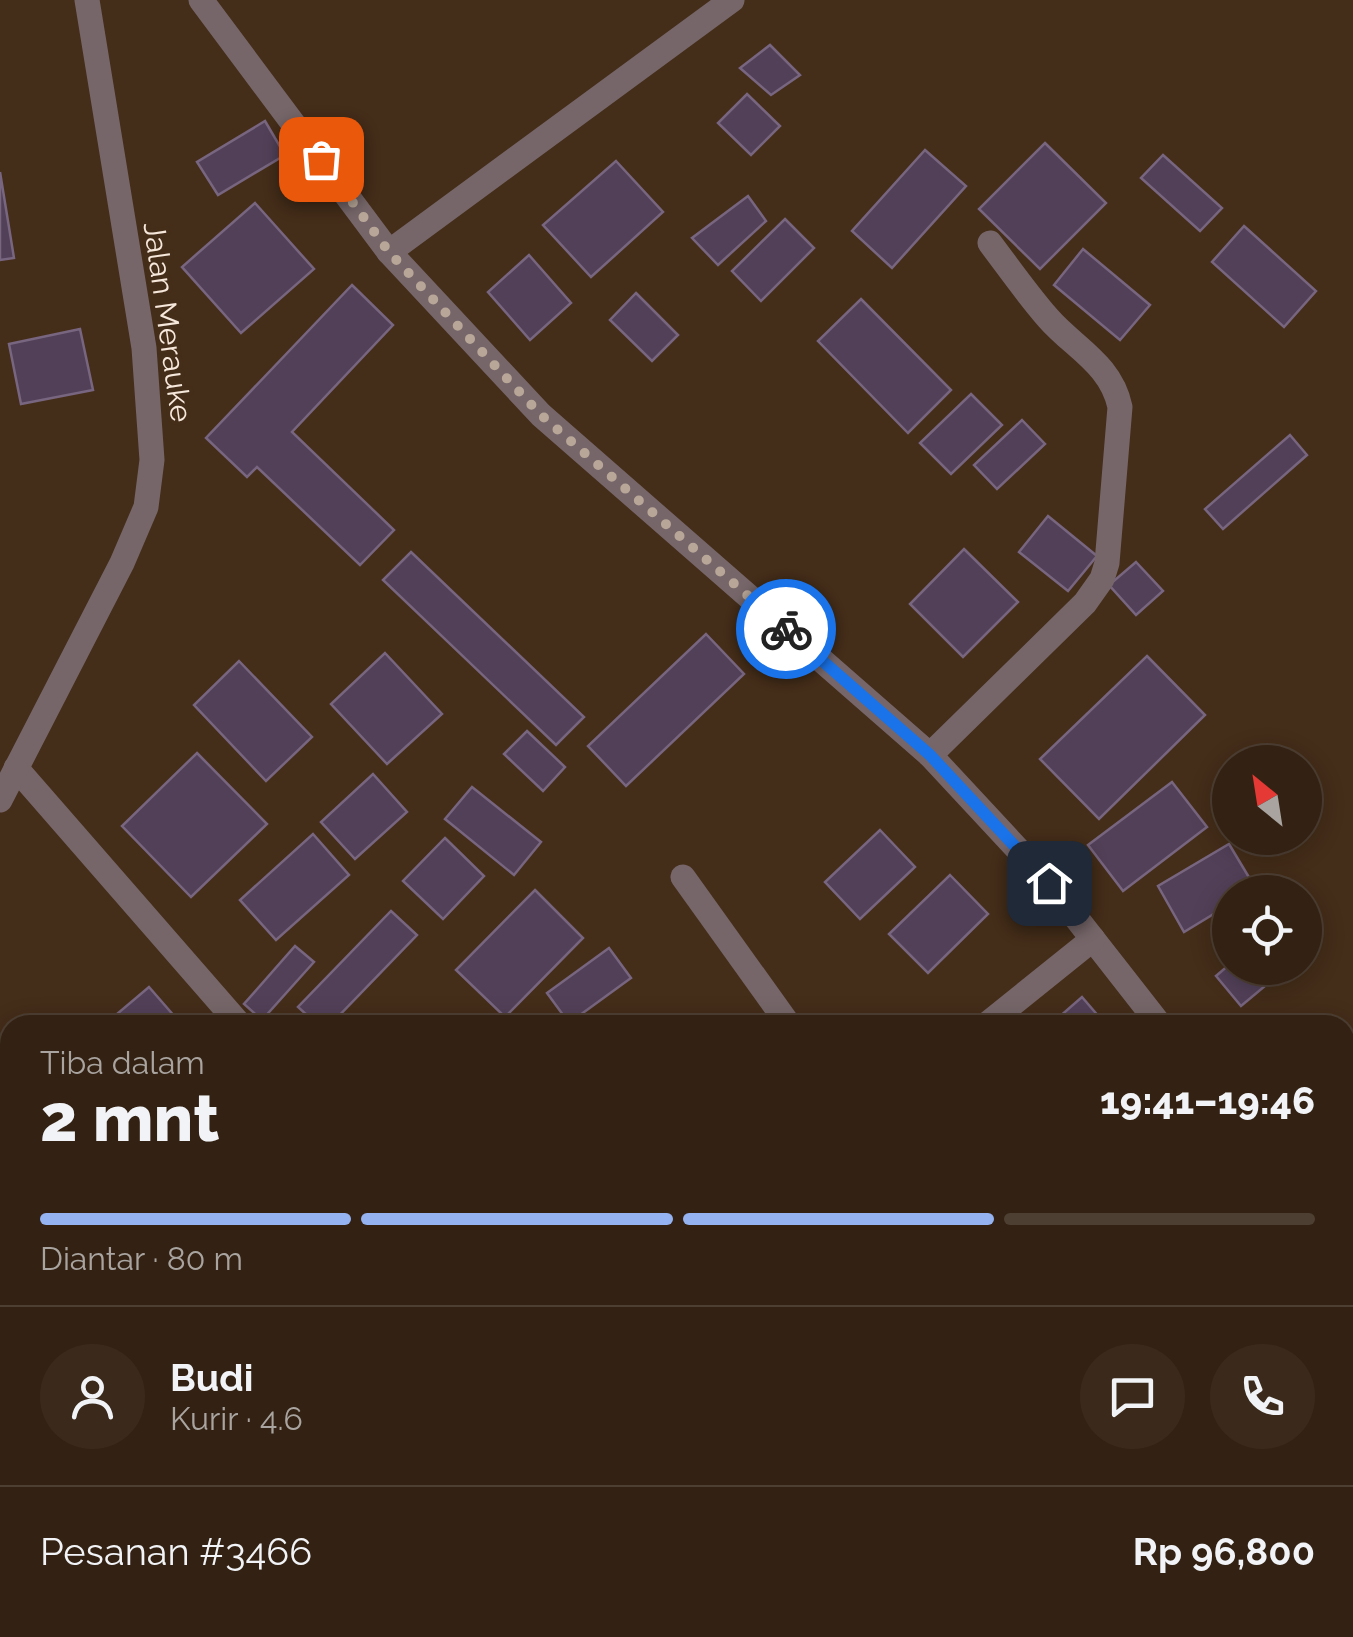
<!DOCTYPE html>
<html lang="id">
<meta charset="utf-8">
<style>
:root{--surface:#332213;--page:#3b2a1c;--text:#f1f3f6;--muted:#a9a4a0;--line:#4e3f33;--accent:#95b2f1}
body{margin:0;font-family:Raleway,sans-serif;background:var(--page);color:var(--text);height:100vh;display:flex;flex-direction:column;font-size:38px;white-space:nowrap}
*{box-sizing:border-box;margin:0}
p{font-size:32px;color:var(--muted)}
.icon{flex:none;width:55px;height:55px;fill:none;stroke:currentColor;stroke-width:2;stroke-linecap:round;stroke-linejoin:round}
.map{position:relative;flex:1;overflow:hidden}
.side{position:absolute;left:0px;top:1015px;width:1355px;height:622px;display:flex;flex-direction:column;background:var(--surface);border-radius:30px 30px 0 0;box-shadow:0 5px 25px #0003,0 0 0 2px var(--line)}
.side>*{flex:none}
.needle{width:65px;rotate:330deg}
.controls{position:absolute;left:1212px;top:745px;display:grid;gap:20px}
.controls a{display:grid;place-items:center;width:110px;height:110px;border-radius:50%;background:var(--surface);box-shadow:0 5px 25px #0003,0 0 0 2px var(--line);font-size:50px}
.pin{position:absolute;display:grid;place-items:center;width:85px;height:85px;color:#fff;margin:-42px;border-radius:20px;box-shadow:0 5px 15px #0006}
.courier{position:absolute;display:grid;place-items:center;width:100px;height:100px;margin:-50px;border:8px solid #1a73e8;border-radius:50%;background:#fff;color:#222;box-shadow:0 2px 12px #0007}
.summary em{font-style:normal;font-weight:800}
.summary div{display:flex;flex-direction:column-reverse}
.summary{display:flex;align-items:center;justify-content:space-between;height:170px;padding:0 40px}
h1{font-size:65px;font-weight:800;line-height:75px}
.bar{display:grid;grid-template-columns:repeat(4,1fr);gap:15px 10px;align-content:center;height:120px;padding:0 40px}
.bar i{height:12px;border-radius:8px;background:var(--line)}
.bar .current{background:var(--accent)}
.bar p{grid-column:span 4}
.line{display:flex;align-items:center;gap:25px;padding:0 40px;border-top:2px solid var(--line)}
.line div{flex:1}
.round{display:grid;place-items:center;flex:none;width:105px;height:105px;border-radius:52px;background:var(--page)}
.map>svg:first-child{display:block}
.building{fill:#524058;stroke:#78657f;stroke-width:2.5}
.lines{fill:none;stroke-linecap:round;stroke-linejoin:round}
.service{stroke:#766669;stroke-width:18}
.minor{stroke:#766669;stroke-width:25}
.tertiary{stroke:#766669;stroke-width:25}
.done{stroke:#b8a798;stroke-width:10;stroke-dasharray:0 18}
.route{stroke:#1a73e8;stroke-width:12}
.labels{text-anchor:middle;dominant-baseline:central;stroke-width:8;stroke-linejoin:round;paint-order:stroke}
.street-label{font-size:30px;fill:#f7e8dc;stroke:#442d19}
</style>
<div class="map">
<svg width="1353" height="1637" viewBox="0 0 1353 1637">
<rect width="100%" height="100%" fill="#442d19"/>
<g class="building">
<polygon points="770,45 800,75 771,95 740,68"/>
<polygon points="747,94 780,126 751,155 718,123"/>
<polygon points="265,121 285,155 218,195 197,162"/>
<polygon points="1045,143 1106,203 1040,269 979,209"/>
<polygon points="925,150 966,186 892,268 852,231"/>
<polygon points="1163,155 1222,208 1200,231 1141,178"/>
<polygon points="616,161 663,212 591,277 543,225"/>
<polygon points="0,172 14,258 0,260"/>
<polygon points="748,196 766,221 718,265 692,238"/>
<polygon points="255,203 314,269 241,333 182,267"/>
<polygon points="785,219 814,248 761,301 732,271"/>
<polygon points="1244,226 1316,291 1284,327 1212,262"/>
<polygon points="1083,249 1150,305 1120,340 1054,285"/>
<polygon points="529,255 571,303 530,340 488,292"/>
<polygon points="352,285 393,325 292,432 394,530 360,565 257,467 247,477 206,438"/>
<polygon points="636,293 678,335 652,361 610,320"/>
<polygon points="861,299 951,390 908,433 818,341"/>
<polygon points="80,329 93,390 21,404 9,344"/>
<polygon points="971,394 1002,425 951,474 920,443"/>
<polygon points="1022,420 1045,444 997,489 974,465"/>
<polygon points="1290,435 1307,455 1223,529 1205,509"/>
<polygon points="1048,516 1097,556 1068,591 1019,552"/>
<polygon points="964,549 1018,602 963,657 910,604"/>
<polygon points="411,552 584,717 556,745 383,580"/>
<polygon points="1136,562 1163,591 1136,615 1109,585"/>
<polygon points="706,634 744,674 626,786 588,746"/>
<polygon points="385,653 442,714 387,764 331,704"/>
<polygon points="1147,656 1205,715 1099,819 1040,759"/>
<polygon points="239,661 312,737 266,781 194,705"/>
<polygon points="527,731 565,767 543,791 504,754"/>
<polygon points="197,753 267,824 191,897 122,826"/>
<polygon points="373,774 407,812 355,859 321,822"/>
<polygon points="1172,782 1207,827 1123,891 1088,845"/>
<polygon points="472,787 541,842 514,875 445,819"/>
<polygon points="880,830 915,867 860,919 825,882"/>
<polygon points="313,834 349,875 276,940 240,900"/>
<polygon points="445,838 484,876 443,919 403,881"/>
<polygon points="1229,844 1256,889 1230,892 1230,904 1184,932 1158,886"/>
<polygon points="950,875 988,914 928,973 889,934"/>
<polygon points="535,890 583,938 505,1017 456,970"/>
<polygon points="391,911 417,935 330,1025 318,1025 298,1007"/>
<polygon points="295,946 314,962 262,1020 244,1004"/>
<polygon points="609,948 631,978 569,1023 547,993"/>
<polygon points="1230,964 1280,968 1283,971 1241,1006 1216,976"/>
<polygon points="149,987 182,1025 104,1025"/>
<polygon points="1082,997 1106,1025 1050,1025"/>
<polygon points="10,1071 10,1155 0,1144 0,1080"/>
<polygon points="1353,1144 1353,1173 1345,1164 1345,1151"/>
<polygon points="10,1418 10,1439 0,1428"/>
</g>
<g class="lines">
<polyline class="service" points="0,1148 10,1160"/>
<g class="minor">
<polyline points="201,0 389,252 541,415 930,755 1049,883 1160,1025"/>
<polyline points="389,252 732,0"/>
<path d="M930 755 1085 603 1102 579 1107 563 1120 407C1111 364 1074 348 1048 318 1027 294 1009 268 990 243"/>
<polyline points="16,768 240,1025"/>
<polyline points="683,877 789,1025"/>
<polyline points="986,1025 1093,939"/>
<polyline points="1345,1258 1353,1268"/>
<polyline points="1345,1568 1353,1561"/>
<polyline points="822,1628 831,1637"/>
<polyline points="1266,1637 1277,1628"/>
</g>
<polyline class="tertiary" points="0,800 122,563 146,507 152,460 144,348 87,0"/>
</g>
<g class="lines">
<polyline class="done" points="321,159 389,252 541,415 786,629"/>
<polyline class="route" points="786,629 930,755 1049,883"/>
</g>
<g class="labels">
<g class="street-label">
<text transform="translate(168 322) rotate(82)">Jalan Merauke</text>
</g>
</g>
</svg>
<div class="controls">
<a><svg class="needle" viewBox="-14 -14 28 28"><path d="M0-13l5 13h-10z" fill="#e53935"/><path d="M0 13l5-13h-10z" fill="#a9a4a0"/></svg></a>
<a><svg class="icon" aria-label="locate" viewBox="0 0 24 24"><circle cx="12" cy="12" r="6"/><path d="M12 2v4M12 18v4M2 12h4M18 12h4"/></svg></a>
</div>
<div class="pin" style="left:321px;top:159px;background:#ea580c"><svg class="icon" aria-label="bag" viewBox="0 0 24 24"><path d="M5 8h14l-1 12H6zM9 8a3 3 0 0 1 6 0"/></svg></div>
<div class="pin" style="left:1049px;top:883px;background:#1f2937"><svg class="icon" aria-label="home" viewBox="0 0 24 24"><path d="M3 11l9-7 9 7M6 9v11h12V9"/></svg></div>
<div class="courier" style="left:786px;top:629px"><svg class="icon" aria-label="bike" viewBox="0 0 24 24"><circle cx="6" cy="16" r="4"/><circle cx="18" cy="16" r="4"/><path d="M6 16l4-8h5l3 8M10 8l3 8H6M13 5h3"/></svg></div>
<section class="side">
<div class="summary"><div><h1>2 mnt</h1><p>Tiba dalam</p></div><em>19:41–19:46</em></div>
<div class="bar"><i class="current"></i><i class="current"></i><i class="current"></i><i></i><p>Diantar · 80 m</p></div>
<div class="line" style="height:180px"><a class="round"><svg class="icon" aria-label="person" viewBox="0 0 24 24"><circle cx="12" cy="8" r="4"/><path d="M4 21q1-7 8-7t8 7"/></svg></a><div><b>Budi</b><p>Kurir · 4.6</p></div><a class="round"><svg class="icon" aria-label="chat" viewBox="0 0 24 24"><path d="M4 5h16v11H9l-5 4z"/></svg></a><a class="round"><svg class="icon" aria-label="phone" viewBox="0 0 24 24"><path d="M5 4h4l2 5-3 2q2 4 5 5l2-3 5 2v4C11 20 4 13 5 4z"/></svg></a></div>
<div class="line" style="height:130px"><div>Pesanan #3466</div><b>Rp 96,800</b></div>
</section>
</div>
